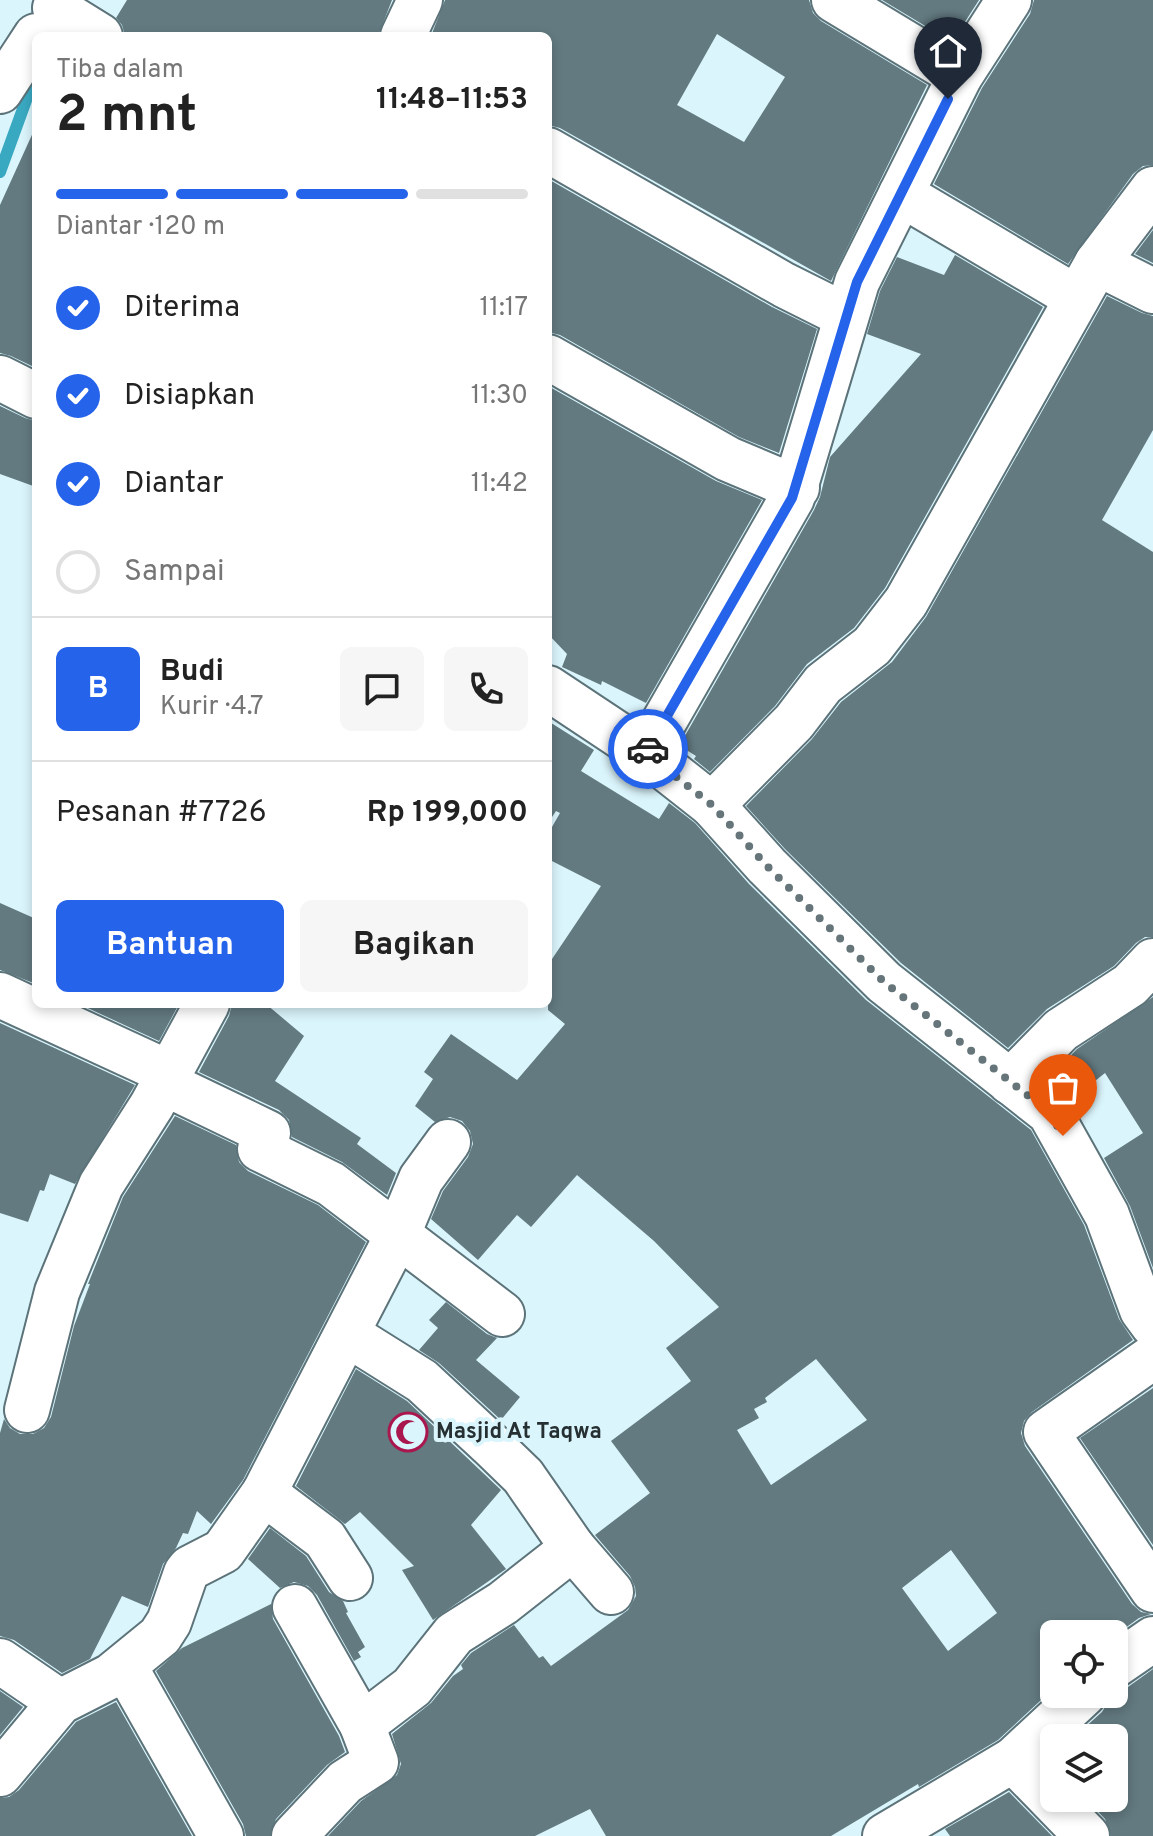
<!DOCTYPE html>
<html lang="id">
<meta charset="utf-8">
<style>
:root{--surface:#fff;--page:#f6f6f6;--text:#222;--muted:#767676;--line:#e0e0e0;--accent:#2563eb}
body{margin:0;font-family:Overpass,sans-serif;background:var(--page);color:var(--text);height:100vh;display:flex;flex-direction:column;font-size:30px;white-space:nowrap}
*{box-sizing:border-box;margin:0}
p{font-size:26px;color:var(--muted)}
.icon{flex:none;width:44px;height:44px;fill:none;stroke:currentColor;stroke-width:2;stroke-linecap:round;stroke-linejoin:round}
.map{position:relative;flex:1;overflow:hidden}
.panel{position:absolute;left:32px;top:32px;width:520px;height:976px;display:flex;flex-direction:column;background:var(--surface);border-radius:12px;box-shadow:0 4px 12px #0003}
.panel>*{flex:none}
.controls{position:absolute;left:1040px;top:1620px;display:grid;gap:16px}
.controls a{display:grid;place-items:center;width:88px;height:88px;border-radius:12px;background:var(--surface);box-shadow:0 4px 12px #0003;font-size:40px}
.pin{position:absolute;display:grid;place-items:center;width:68px;height:68px;color:#fff;margin:-82px -34px;border-radius:50% 50% 50% 0;rotate:-45deg;box-shadow:0 0 8px #0007}
.pin .icon{rotate:45deg}
.courier{position:absolute;display:grid;place-items:center;width:80px;height:80px;margin:-40px;border:6px solid #2563eb;border-radius:50%;background:#fff;color:#222;box-shadow:0 2px 10px #0007}
.overview em{font-style:normal;font-weight:700}
.overview div{display:flex;flex-direction:column-reverse}
.overview{display:flex;align-items:center;justify-content:space-between;height:136px;padding:0 24px}
h1{font-size:52px;font-weight:700;line-height:60px}
.bar{display:grid;grid-template-columns:repeat(4,1fr);gap:12px 8px;align-content:center;height:96px;padding:0 24px}
.bar i{height:10px;border-radius:6px;background:var(--line)}
.bar .on{background:var(--accent)}
.bar p{grid-column:span 4}
.line{display:flex;align-items:center;gap:20px;padding:0 24px;border-top:2px solid var(--line)}
.line div{flex:1}
.round{display:grid;place-items:center;flex:none;width:84px;height:84px;border-radius:12px;background:var(--page)}
ol{padding:0 24px;list-style:none}
li{display:flex;align-items:center;gap:24px;height:88px}
li p{margin-inline-start:auto}
li .icon{padding:8px;border-radius:50%;background:var(--accent);color:#fff;stroke-width:4}
li:last-child{color:var(--muted)}
li i{width:44px;height:44px;border:4px solid var(--line);border-radius:50%}
.cta{display:flex;gap:16px;margin-top:auto;padding:16px 24px}
.cta a{flex:1;height:92px;border-radius:12px;background:var(--accent);color:#fff;font-size:32px;font-weight:700;line-height:92px;text-align:center}
.cta a+a{background:var(--page);color:var(--text)}
.map>svg:first-child{display:block}
.lines{fill:none;stroke-linecap:round;stroke-linejoin:round}
.stream{stroke:#39a9c2;stroke-width:12}
.building{fill:#627a80;fill-rule:evenodd}
.minor-casing{stroke:#5c737a;stroke-width:48}
.minor{stroke:#fff;stroke-width:44}
.done{stroke:#657579;stroke-width:8;stroke-dasharray:0 14.4}
.route{stroke:#2563eb;stroke-width:10}
.labels{text-anchor:middle;dominant-baseline:central;stroke-width:8;stroke-linejoin:round;paint-order:stroke}
.poi-label{font-size:22px;font-weight:bold;fill:#263032;stroke:#dbf5fc;text-anchor:start}
</style>
<div class="map">
<svg width="1153" height="1836" viewBox="0 0 1153 1836">
<rect width="100%" height="100%" fill="#dbf5fc"/>
<g class="lines">
<polyline class="stream" points="0,172 36,73"/>
</g>
<g class="building">
<polygon points="127,0 392,0 378,36 125,36 122,25 116,18"/>
<path d="M445 0H809L813 13 821 21 927 85 831 281 560 128 548 125V36H431ZM717 34 785 77 744 142 677 105Z"/>
<polygon points="882,0 979,0 952,42"/>
<polygon points="1034,0 1153,0 1153,165 1143,166 1133,174 1068,264 934,184 982,88 1030,14"/>
<polygon points="36,126 36,368 11,356 0,353 0,205"/>
<polygon points="548,179 772,307 817,329 779,453 739,437 560,335 548,332"/>
<polygon points="1153,230 1153,263 1135,254"/>
<polygon points="955,255 1043,307 885,588 854,628 807,664 775,706 710,772 694,759 696,756 680,746 682,741 814,510 820,497 830,457 921,354 867,334 880,291 897,257 944,275"/>
<polygon points="1107,296 1142,313 1153,316 1153,430 1102,520 1153,552 1153,937 1145,937 1136,943 1114,966 1047,1009 1008,1048 901,963 785,849 746,806 812,739 841,702 892,662 926,617"/>
<polygon points="548,386 716,481 762,500 646,703 602,681 601,685 562,667 567,654 548,634"/>
<polygon points="0,406 25,418 36,421 36,487 0,474"/>
<path d="M548 721 594 750 581 771 659 819 669 803 695 823 749 884 866 1000 1031 1130 1084 1225 1119 1319 1133 1340 1032 1412 1024 1421 1021 1433 1025 1446 1132 1604 1141 1612 1151 1614 1139 1618 1114 1636 1054 1634V1688L998 1740 919 1787 918 1784 831 1836H606L590 1809 535 1836H328L361 1801 397 1775 401 1764 392 1734 431 1703 453 1676 463 1669 461 1665 471 1653 514 1625 539 1658 543 1656 551 1666 628 1610 636 1596 635 1587 630 1576 595 1535 650 1493 611 1441 691 1381 666 1348 719 1307 654 1241 577 1175 531 1227 517 1215 478 1260 431 1219 443 1191 468 1157 473 1144 470 1131 462 1121 450 1117 435 1122 415 1106 433 1079 424 1072 451 1034 517 1080 565 1024 548 1010V965L601 886 548 859V834L560 813 556 811 548 823ZM816 1359 867 1420 771 1485 737 1430 759 1418 754 1409 767 1402 765 1398ZM951 1550 997 1613 948 1651 902 1588Z"/>
<polygon points="0,903 36,919 36,984 0,970"/>
<polygon points="1153,997 1153,1268 1130,1206 1104,1158 1143,1133 1105,1073 1071,1100 1048,1079 1077,1049"/>
<polygon points="79,1004 179,1004 159,1041"/>
<polygon points="232,1004 266,1004 304,1036 275,1081 361,1138 357,1144 396,1173 387,1195 342,1162 292,1137 289,1120 279,1110 199,1072 229,1016"/>
<polygon points="0,1023 135,1085 75,1184 50,1174 44,1191 40,1190 28,1222 0,1213"/>
<polygon points="175,1116 236,1145 239,1162 248,1171 318,1205 366,1242 243,1480 211,1524 197,1511 188,1534 183,1533 176,1548 163,1564 148,1607 122,1596 90,1659 62,1673 14,1640 0,1636 0,1433 4,1419 10,1428 20,1434 33,1434 44,1428 51,1417 74,1326 90,1284 88,1284 123,1197"/>
<polygon points="446,1302 487,1334 497,1338 476,1360 520,1397 501,1420 439,1363 419,1350 438,1328 429,1320"/>
<polygon points="356,1369 407,1401 501,1490 471,1525 506,1569 433,1620 402,1570 414,1566 360,1512 345,1524 296,1486"/>
<polygon points="1153,1388 1153,1545 1080,1438"/>
<polygon points="270,1528 306,1556 329,1592 343,1601 348,1612 346,1613 365,1647 358,1652 361,1657 354,1661 317,1595 308,1586 294,1582 280,1588 248,1559"/>
<polygon points="271,1604 273,1619 339,1736 345,1752 327,1765 276,1819 270,1836 246,1836 243,1824 156,1671 182,1648"/>
<polygon points="1153,1669 1153,1836 1111,1836 1105,1819 1085,1798 1114,1798 1114,1738 1073,1738 1102,1712 1108,1702 1108,1694 1114,1694 1114,1691 1128,1687"/>
<polygon points="0,1691 23,1707 0,1735"/>
<polygon points="116,1702 192,1836 0,1836 0,1798 9,1797 19,1790 76,1722"/>
<polygon points="1009,1792 1052,1836 950,1836 945,1829"/>
</g>
<g class="lines">
<g class="minor-casing">
<g id="minor">
<polyline points="834,0 960,76"/>
<polyline points="55,8 100,36"/>
<polyline points="403,36 420,0"/>
<polyline points="0,91 36,36"/>
<polyline points="548,150 784,285 846,316"/>
<polyline points="1153,189 1097,263 1153,291"/>
<polyline points="901,194 1077,298"/>
<polyline points="548,357 728,459 797,488"/>
<polyline points="0,378 36,396"/>
<polyline points="548,688 646,753 712,805 767,866 884,982 1050,1113 1107,1215 1142,1310 1153,1325"/>
<polyline points="646,753 792,498 857,282 960,76 1009,0"/>
<polyline points="712,805 794,722 823,684 872,646 906,602 1097,263"/>
<polyline points="0,995 169,1073"/>
<polyline points="1010,1082 1061,1030 1130,985 1153,961"/>
<polyline points="164,1083 268,1133 260,1149 331,1184 502,1314"/>
<polyline points="347,1334 422,1381 493,1447 523,1476 573,1548 503,1603 454,1634 412,1687 362,1725"/>
<polyline points="1153,1357 1046,1432 1153,1590"/>
<polyline points="27,1410 57,1292 101,1185 152,1105 207,1004"/>
<polyline points="573,1548 611,1592"/>
<polyline points="350,1578 325,1539 264,1493 398,1234 421,1179 448,1142"/>
<polyline points="0,1661 60,1702"/>
<polyline points="1114,1666 1153,1639"/>
<polyline points="125,1667 221,1836"/>
<polyline points="1013,1760 1087,1836"/>
<polyline points="0,1774 60,1702 111,1676 160,1636 169,1622 186,1573 190,1568 223,1551 264,1493"/>
<polyline points="294,1836 345,1782 376,1762 362,1725 295,1607"/>
<polyline points="885,1836 1013,1760 1084,1694"/>
</g>
</g>
<use href="#minor" class="minor"/>
</g>
<g class="lines">
<polyline class="done" points="648,749 646,753 712,805 767,866 884,982 1050,1113 1063,1136"/>
<polyline class="route" points="648,749 792,498 857,282 948,99"/>
</g>
<defs>
<g id="mosque-ring" transform="scale(2)"><circle r="9.5" fill="#dbf5fc" stroke="#a9174e" stroke-width="1.5"/><path d="M3.5-4.9A6 6 0 1 0 3.5 4.9A5 5 0 1 1 3.5-4.9Z" fill="#a9174e"/></g>
</defs>
<g fill-rule="evenodd">
<use href="#mosque-ring" x="408" y="1432"/>
</g>
<g class="labels">
<g class="poi-label">
<text x="436" y="1432">Masjid At Taqwa</text>
</g>
</g>
</svg>
<div class="controls">
<a><svg class="icon" aria-label="locate" viewBox="0 0 24 24"><circle cx="12" cy="12" r="6"/><path d="M12 2v4M12 18v4M2 12h4M18 12h4"/></svg></a>
<a><svg class="icon" aria-label="layers" viewBox="0 0 24 24"><path d="M12 4l9 5-9 5-9-5zM3 14l9 5 9-5"/></svg></a>
</div>
<div class="pin" style="left:1063px;top:1136px;background:#ea580c"><svg class="icon" aria-label="bag" viewBox="0 0 24 24"><path d="M5 8h14l-1 12H6zM9 8a3 3 0 0 1 6 0"/></svg></div>
<div class="pin" style="left:948px;top:99px;background:#1f2937"><svg class="icon" aria-label="home" viewBox="0 0 24 24"><path d="M3 11l9-7 9 7M6 9v11h12V9"/></svg></div>
<div class="courier" style="left:648px;top:749px"><svg class="icon" aria-label="car" viewBox="0 0 24 24"><path d="M5 17H2v-5l4-1 3-4h7l3 4 3 1v5h-3M9 17h6M6 11h13"/><circle cx="7" cy="17" r="2"/><circle cx="17" cy="17" r="2"/></svg></div>
<section class="panel">
<div class="overview"><div><h1>2 mnt</h1><p>Tiba dalam</p></div><em>11:48–11:53</em></div>
<div class="bar"><i class="on"></i><i class="on"></i><i class="on"></i><i></i><p>Diantar · 120 m</p></div>
<ol>
<li><svg class="icon" aria-label="check" viewBox="0 0 24 24"><path d="M5 12l5 5 9-10"/></svg>Diterima<p>11:17</p></li>
<li><svg class="icon" aria-label="check" viewBox="0 0 24 24"><path d="M5 12l5 5 9-10"/></svg>Disiapkan<p>11:30</p></li>
<li><svg class="icon" aria-label="check" viewBox="0 0 24 24"><path d="M5 12l5 5 9-10"/></svg>Diantar<p>11:42</p></li>
<li><i></i>Sampai</li>
</ol>
<div class="line" style="height:144px"><b class="round" style="background:var(--accent);color:#fff">B</b><div><b>Budi</b><p>Kurir · 4.7</p></div><a class="round"><svg class="icon" aria-label="chat" viewBox="0 0 24 24"><path d="M4 5h16v11H9l-5 4z"/></svg></a><a class="round"><svg class="icon" aria-label="phone" viewBox="0 0 24 24"><path d="M5 4h4l2 5-3 2q2 4 5 5l2-3 5 2v4C11 20 4 13 5 4z"/></svg></a></div>
<div class="line" style="height:104px"><div>Pesanan #7726</div><b>Rp 199,000</b></div>
<div class="cta"><a>Bantuan</a><a>Bagikan</a></div>
</section>
</div>
